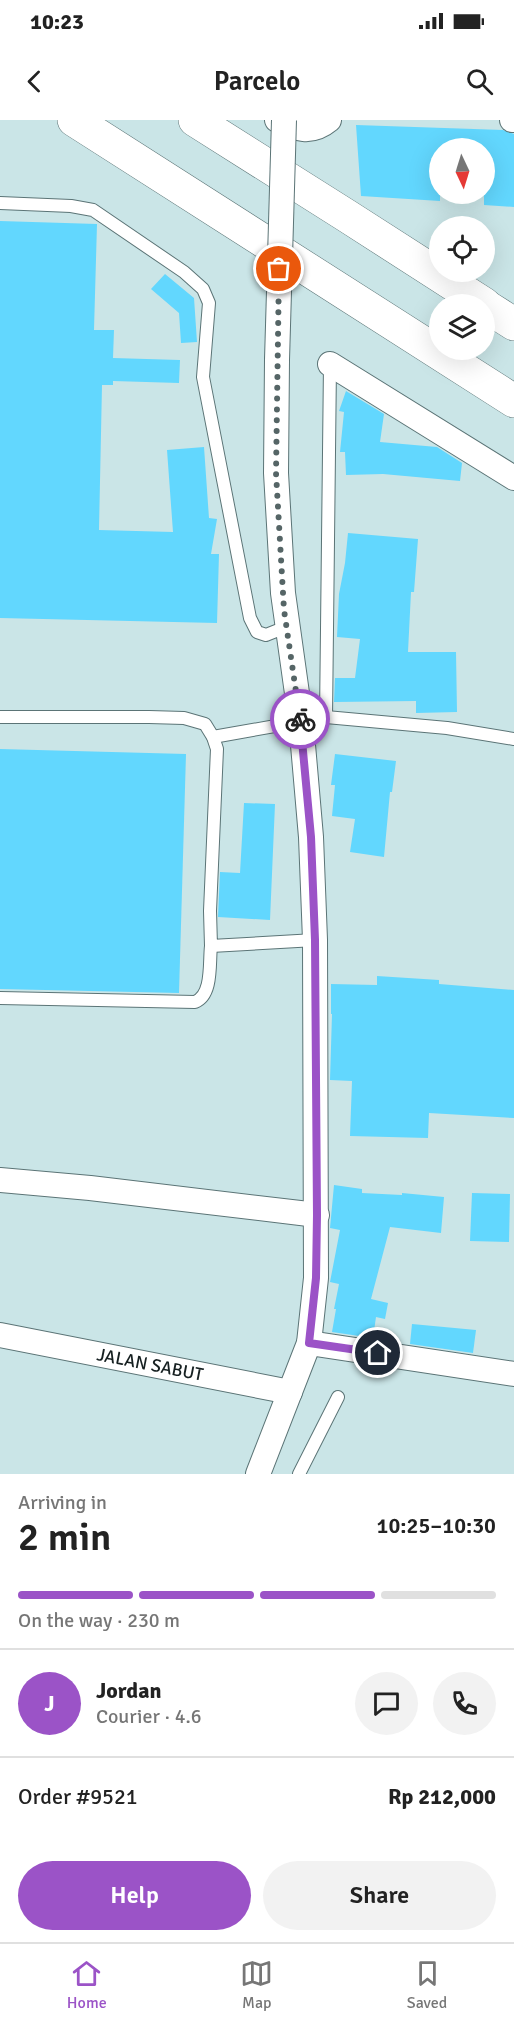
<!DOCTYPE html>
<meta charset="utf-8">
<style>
:root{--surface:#fff;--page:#f2f2f2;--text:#222;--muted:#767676;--line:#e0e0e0;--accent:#9b53c7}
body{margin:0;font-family:Signika,sans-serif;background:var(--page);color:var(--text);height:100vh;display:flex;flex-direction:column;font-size:22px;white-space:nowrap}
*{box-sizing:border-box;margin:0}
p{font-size:20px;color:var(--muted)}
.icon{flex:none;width:33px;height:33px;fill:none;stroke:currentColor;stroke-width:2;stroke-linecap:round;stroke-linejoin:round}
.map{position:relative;height:1354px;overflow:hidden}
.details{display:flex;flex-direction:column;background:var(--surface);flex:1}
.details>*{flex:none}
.needle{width:39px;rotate:176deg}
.tools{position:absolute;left:429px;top:18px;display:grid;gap:12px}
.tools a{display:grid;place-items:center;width:66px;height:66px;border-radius:50%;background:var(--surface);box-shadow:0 6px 24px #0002;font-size:30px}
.pin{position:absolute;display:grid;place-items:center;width:51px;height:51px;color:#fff;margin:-26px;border:3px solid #fff;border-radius:50%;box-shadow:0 2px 6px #0007}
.courier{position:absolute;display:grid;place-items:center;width:60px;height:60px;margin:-30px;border:4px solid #9b53c7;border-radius:50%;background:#fff;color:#222;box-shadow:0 2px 8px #0007}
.head em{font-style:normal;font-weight:600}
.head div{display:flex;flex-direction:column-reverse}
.head{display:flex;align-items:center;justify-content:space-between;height:102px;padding:0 18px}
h1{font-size:39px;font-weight:600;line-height:45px}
.bar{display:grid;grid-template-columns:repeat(4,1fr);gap:9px 6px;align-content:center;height:72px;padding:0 18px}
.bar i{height:8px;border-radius:4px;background:var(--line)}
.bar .active{background:var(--accent)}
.bar p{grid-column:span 4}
.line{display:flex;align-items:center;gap:15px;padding:0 18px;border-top:2px solid var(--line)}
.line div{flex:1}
.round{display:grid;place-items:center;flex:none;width:63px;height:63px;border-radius:32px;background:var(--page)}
.action{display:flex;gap:12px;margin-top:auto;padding:12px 18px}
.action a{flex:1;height:69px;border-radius:36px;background:var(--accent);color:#fff;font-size:24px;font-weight:600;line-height:69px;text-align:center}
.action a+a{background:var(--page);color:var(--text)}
.status{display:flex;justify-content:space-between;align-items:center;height:42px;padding:0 30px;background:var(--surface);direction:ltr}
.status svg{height:16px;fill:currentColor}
header{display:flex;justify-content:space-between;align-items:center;height:78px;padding:0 18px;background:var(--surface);font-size:27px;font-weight:600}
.menu{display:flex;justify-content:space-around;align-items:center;height:84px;border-top:2px solid var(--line);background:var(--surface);font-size:16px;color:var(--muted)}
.menu a{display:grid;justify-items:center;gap:3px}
.menu .active{color:var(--accent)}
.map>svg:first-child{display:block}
.building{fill:#62d7fe}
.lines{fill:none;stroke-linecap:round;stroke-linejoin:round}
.lane-casing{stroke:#5b7476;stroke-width:14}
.street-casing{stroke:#5b7476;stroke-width:26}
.highway-casing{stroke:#5b7476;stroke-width:34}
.lane{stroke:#fff;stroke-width:12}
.street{stroke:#fff;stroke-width:24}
.highway{stroke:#fff;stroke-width:33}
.street-bridge-casing{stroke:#5b7476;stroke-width:26;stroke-linecap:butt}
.street-bridge{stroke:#fff;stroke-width:24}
.done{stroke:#556566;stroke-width:6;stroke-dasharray:0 10.8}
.route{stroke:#9b53c7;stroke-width:8}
.labels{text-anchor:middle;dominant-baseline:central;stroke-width:4.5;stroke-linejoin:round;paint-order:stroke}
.street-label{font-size:18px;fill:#162021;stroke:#fff}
</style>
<div class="status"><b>10:23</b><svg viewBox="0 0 49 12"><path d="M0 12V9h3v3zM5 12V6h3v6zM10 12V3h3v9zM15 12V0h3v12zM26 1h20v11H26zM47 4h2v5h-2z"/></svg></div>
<header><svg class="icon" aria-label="back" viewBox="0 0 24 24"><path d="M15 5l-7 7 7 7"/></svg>Parcelo<svg class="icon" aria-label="search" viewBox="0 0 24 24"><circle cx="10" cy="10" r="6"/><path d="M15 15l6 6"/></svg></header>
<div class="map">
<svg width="514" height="1354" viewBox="0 0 514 1354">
<rect width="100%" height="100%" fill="#cae5e7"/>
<g class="building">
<polygon points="356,5 503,10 514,14 514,87 484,85 484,28 440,28 440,81 361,76"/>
<polygon points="0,101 97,104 94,210 114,210 113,238 180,240 179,263 113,261 113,265 102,265 99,410 173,412 167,330 204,327 209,398 217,399 211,434 219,434 217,503 0,498"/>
<polygon points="165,154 194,178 197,222 181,223 179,193 151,169"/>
<polygon points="346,271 384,294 380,322 437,327 462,343 460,361 383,354 346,355 345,332 340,332 344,292 339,291"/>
<polygon points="348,413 418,419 414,472 411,472 408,532 456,532 457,592 416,593 416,581 334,582 335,558 355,558 360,519 337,517 339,474 345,443"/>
<polygon points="0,629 186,634 179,873 0,869"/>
<polygon points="335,634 396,641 392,672 390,672 384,737 350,732 355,699 332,696 335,665 331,665"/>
<polygon points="244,683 275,684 270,800 218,797 220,752 240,753"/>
<polygon points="377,856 439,860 439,864 514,870 514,998 429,993 428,1018 350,1016 352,961 330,960 332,894 331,894 331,864 377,865"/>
<polygon points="334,1065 362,1069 362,1073 402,1075 402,1073 444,1077 441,1113 390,1107 371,1179 388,1183 385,1199 376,1197 373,1218 332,1212 336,1189 334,1189 339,1164 330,1162 340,1110 330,1108"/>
<polygon points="472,1073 510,1074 509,1122 470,1121"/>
<polygon points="412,1204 476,1210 473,1233 410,1224"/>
</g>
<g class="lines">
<g class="lane-casing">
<g id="lane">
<polyline points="0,83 71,86 93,90 184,152 203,169 209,183 203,257 250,498 257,512 266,515 286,507"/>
<polyline points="0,597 149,597 184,598 205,604 213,617 217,629 210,791 211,826 315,820"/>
<polyline points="326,597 447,608 514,619"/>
<polyline points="213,617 326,597 330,244"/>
<path d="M0 878 195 882C213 875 209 843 211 826"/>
<polyline points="299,1354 338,1277"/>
</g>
</g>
<g class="street-casing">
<g id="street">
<path d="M277 0C296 9 311 15 329 0"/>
<polyline points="512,0 514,0"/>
<polyline points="330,244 514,358"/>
<polyline points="0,1060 90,1068 317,1095"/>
<path id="s1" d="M0 1215 290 1272"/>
<polyline points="309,1223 514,1254"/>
<polyline points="258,1354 309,1223 316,1158 315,820 311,717 301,602 283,473 276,353 277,240"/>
</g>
</g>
<g class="highway-casing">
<g id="highway">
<polyline points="74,0 514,281"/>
<polyline points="195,0 347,96 484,184"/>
<polyline points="484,185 514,204"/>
</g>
</g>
<use href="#lane" class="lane"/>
<use href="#street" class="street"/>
<use href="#highway" class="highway"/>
<g class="street-bridge-casing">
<polyline id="street-bridge" points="277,240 284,0"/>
</g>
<use href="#street-bridge" class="street-bridge"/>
</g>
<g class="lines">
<polyline class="done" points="279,149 276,353 284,490 300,599"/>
<polyline class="route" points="300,599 311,717 315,820 317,1095 316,1158 309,1223 378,1233"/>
</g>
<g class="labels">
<g class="street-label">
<text stroke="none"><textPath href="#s1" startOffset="153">JALAN SABUT</textPath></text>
</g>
</g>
</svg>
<div class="tools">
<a><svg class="needle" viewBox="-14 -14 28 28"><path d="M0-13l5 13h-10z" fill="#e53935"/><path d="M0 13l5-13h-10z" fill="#767676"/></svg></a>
<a><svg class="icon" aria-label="locate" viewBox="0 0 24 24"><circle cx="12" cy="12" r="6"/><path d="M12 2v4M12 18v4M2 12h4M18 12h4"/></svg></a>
<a><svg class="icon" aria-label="layers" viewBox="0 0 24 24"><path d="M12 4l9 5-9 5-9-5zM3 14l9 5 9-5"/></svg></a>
</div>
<div class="pin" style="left:279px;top:149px;background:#ea580c"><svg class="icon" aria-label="bag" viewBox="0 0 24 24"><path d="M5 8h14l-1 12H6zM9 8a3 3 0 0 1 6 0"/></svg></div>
<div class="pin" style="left:378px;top:1233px;background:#1f2937"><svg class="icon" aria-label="home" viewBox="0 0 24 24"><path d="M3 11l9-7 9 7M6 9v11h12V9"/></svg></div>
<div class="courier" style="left:300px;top:599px"><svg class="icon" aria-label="bike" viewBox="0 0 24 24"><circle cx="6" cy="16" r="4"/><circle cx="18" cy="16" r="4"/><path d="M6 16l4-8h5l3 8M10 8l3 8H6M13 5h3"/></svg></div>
</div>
<section class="details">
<div class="head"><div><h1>2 min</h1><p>Arriving in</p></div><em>10:25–10:30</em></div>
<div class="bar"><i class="active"></i><i class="active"></i><i class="active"></i><i></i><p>On the way · 230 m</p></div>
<div class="line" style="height:108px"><b class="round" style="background:var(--accent);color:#fff">J</b><div><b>Jordan</b><p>Courier · 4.6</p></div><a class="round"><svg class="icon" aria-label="chat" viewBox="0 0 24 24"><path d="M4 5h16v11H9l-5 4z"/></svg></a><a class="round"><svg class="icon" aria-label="phone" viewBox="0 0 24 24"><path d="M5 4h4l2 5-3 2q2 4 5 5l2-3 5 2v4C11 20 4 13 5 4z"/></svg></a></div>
<div class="line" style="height:78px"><div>Order #9521</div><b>Rp 212,000</b></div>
<div class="action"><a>Help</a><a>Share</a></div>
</section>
<nav class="menu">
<a class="active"><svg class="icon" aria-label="home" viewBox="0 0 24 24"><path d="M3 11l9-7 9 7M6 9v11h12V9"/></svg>Home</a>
<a><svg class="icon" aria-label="map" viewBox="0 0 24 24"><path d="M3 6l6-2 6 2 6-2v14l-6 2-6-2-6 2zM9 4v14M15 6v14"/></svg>Map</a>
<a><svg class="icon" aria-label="saved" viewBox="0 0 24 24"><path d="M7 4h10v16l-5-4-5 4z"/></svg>Saved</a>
</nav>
